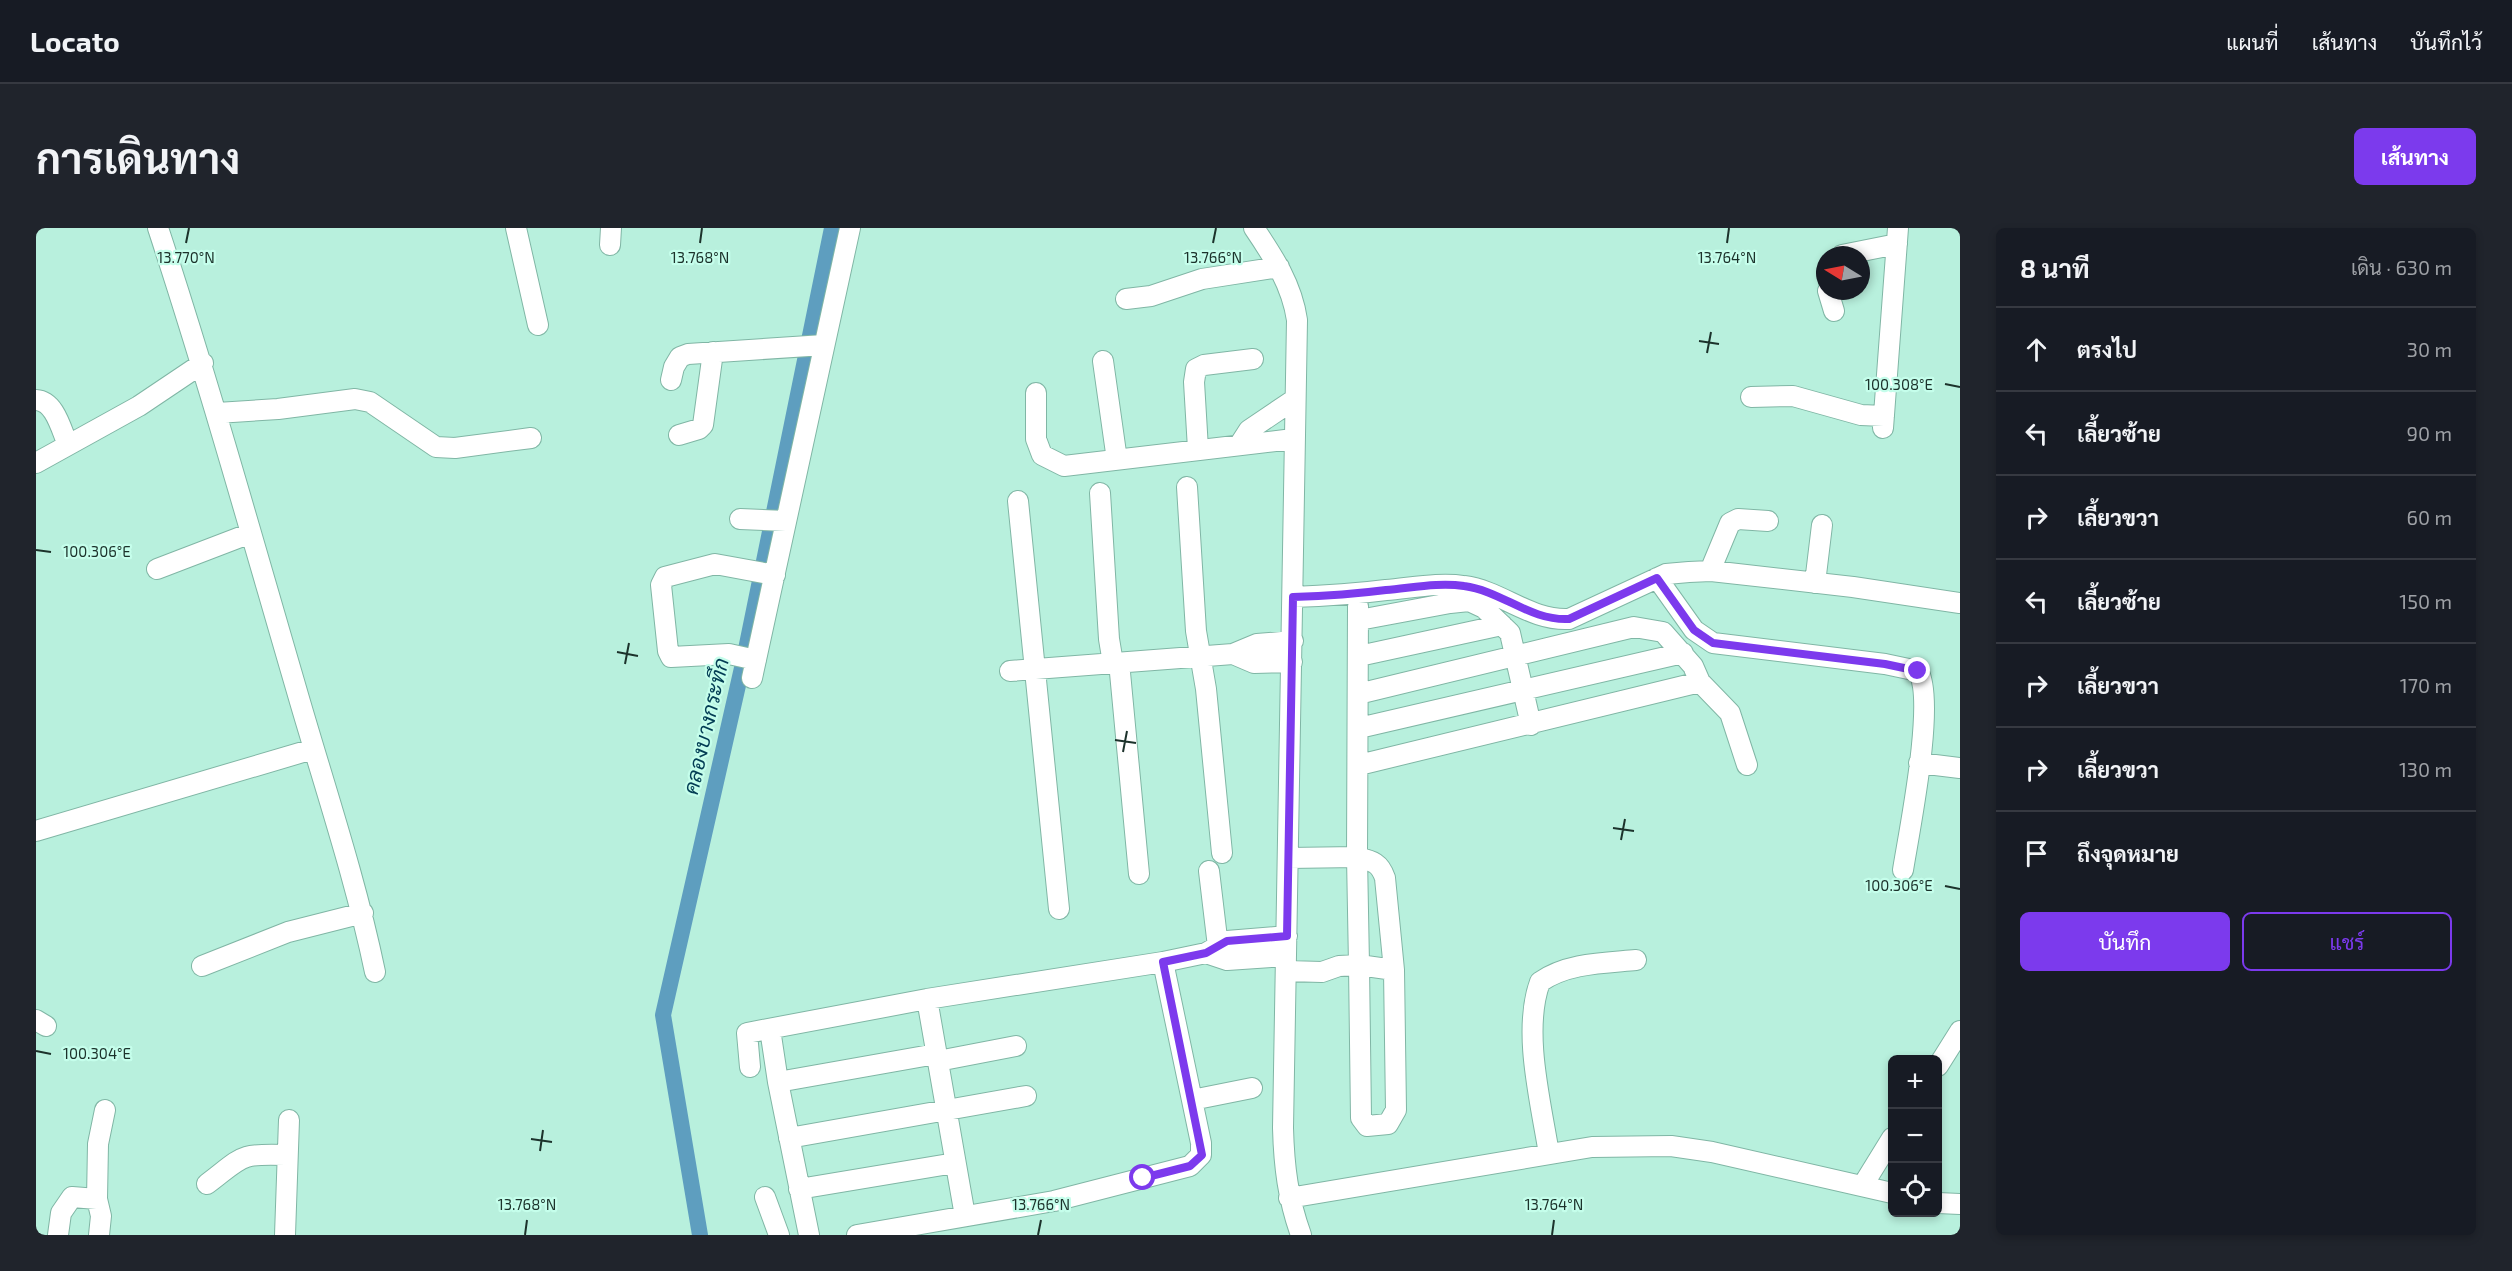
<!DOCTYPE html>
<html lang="th">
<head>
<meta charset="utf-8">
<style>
  :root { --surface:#171b24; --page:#20242c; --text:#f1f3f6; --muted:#9ea1a6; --line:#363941; --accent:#7c3aed }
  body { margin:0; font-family:"Exo 2",Sarabun,sans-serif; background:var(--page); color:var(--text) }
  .controls { position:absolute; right:18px; bottom:18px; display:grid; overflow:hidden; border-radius:9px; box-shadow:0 3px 9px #0003 }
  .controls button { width:54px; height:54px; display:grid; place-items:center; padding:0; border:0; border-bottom:2px solid var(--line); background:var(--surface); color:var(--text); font:30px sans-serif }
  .compass { position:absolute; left:1780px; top:18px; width:54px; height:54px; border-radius:50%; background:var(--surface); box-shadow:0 3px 9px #0003; rotate:280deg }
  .stop { position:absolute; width:18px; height:18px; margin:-14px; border:4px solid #7c3aed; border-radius:50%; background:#fff }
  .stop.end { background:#7c3aed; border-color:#fff; box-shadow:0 2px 6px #0008 }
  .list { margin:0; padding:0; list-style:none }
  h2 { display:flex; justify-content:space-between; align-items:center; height:78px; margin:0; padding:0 24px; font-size:26px }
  h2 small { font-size:20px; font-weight:400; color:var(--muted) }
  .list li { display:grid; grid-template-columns:39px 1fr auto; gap:18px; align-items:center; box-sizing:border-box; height:84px; padding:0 24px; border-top:2px solid var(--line) }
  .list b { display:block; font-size:22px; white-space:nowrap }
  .list em { font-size:20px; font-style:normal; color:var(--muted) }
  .actions { display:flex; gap:12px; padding:18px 24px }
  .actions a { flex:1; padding:14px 0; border:2px solid var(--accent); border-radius:9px; text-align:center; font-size:21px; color:var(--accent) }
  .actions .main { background:var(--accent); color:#fff }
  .icon { flex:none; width:33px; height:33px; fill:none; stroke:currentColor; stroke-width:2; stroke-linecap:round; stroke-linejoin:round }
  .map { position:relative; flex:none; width:1924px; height:1007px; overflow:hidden; border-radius:9px }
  header { display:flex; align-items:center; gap:36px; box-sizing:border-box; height:84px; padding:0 30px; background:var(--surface); border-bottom:2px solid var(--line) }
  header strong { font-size:28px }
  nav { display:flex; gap:33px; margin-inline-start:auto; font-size:21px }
  .intro { display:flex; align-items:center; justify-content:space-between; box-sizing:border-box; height:144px; padding:0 36px }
  h1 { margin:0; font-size:42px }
  .button { padding:15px 27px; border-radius:9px; background:var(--accent); color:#fff; font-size:21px; font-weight:700 }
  main { display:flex; gap:36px; padding:0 36px }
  aside { flex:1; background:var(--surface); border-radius:9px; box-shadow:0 3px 9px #0003 }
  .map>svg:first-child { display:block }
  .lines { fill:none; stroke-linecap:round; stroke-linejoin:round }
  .canal { stroke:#5e9ebf; stroke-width:16 }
  .minor-casing { stroke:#80b6a5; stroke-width:22 }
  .minor { stroke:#fff; stroke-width:20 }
  .route { stroke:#7c3aed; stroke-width:8 }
  .ticks { fill:none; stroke:#1c322b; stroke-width:2 }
  .labels { text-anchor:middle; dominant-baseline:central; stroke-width:4.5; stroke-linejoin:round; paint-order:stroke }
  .water-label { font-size:21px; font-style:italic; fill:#033d54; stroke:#c5feeb }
  .ticks-label { font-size:15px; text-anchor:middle; fill:#1c322b; stroke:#c5feeb; stroke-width:4.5; stroke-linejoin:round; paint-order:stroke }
</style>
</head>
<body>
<header>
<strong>Locato</strong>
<nav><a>แผนที่</a><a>เส้นทาง</a><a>บันทึกไว้</a></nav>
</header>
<div class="intro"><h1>การเดินทาง</h1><a class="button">เส้นทาง</a></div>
<main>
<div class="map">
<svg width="1924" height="1007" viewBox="0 0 1924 1007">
  <rect width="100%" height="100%" fill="#b8f0dd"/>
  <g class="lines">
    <path class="canal" d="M664,1007L627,787L708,431L796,0"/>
    <defs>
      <path id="minor" d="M122,0C172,152 215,306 260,460C287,554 319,648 339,744
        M480,0L502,97
        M1218,0C1237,28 1256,57 1261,92L1247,900C1248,938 1252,971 1265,1007
        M574,17L575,0
        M1806,27L1861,16
        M1792,63L1798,83
        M1090,71L1115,68L1166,51L1243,39
        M1067,133L1081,232
        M635,152L638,139L644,129L652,126L788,117
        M1000,165V211L1006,227L1028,238L1257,211
        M1715,169L1757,168L1825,187L1848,188
        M0,172C19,173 25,201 32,217
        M181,185L242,181L319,171L334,174L400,219L419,220L495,210
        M1847,200L1862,0
        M643,207L663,201L667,197L677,124
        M1204,216L1213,202L1259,171
        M1162,221L1158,154L1160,141L1168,137L1217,131
        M0,235L103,178L167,135
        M1151,259L1160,403L1170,461L1186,625
        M1064,265L1073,411L1077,435
        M982,273L1023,681
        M704,291L750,293
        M121,341L215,305
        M1674,343L1694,295L1702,291L1732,293
        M1621,350L1658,402L1677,415L1849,436L1882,443C1900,472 1873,604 1867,642
        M1779,355L1786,297
        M1257,369C1288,368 1319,366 1350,362C1375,360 1403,354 1428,358C1466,363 1494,393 1533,391L1630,346L1653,344L1675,343L1817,359L1924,375
        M1323,392L1414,375L1433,373L1448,380L1474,405L1495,497
        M1197,426L1218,435L1256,434
        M1323,428L1466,397
        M720,432L693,426L635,429L632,423L625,357L629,349L679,336L739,347
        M1083,434L1103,646
        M974,443L1197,426L1221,416L1257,413
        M716,450L814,0
        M1322,466L1598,399L1627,404L1657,438L1664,454
        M1323,500L1647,425
        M1883,535L1924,540
        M1323,537L1664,454L1694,485L1711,537
        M0,603L277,521
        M1252,630L1321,629L1322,378
        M1173,643L1183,727
        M1170,725L1191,732L1250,728
        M166,738L252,704L327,685
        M1251,743L1286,744L1303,738L1323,737L1321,629C1337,633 1344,635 1349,650L1358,742L1360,882L1352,896L1331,898L1325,890L1323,737L1358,742
        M891,771L929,988
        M0,792L10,798
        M734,801L742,854L773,1007
        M902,833L980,818
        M1902,838L1924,803
        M714,839L711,805L891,771L1127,734L1170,725L1191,713L1251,708
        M742,854L900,826
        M1156,872L1216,860
        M753,910L990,868
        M1513,926C1505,875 1486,803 1504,754C1531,735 1568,735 1600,732
        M171,956C207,929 202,925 250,927
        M1827,957L1856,910
        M763,961L919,935
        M729,969L743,1007
        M1253,970L1556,919L1635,918L1676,924L1856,965
        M61,971L62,916L69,882
        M1902,975L1924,976
        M22,1007L25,985L36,969L61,971L65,988L63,1007
        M249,1007L253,892
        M821,1007L1018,973L1154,938L1165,927V915L1127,734"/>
    </defs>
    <use href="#minor" class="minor-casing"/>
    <use href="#minor" class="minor"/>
  </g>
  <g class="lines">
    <path class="route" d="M1107,950L1154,938L1166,927L1127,734L1170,725L1191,713L1251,708L1257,369C1288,368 1319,366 1350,362C1375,360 1403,354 1428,358C1466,363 1494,393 1533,391L1621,350L1658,402L1677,415L1849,436L1882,443"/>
  </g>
  <path class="ticks" d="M150,15L153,0M664,15L666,0M1177,15L1180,0M1691,15L1693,0M1663,113L1683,116M1671,125L1675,104M1909,156L1924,159M0,322L15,324M581,424L602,428M589,436L593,415M1079,512L1100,515M1087,524L1091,503M1577,600L1598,603M1585,612L1589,591M1909,658L1924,661M0,823L15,826M495,911L516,914M504,923L507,902M489,1007L491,992M1002,1007L1005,992M1516,1007L1518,992"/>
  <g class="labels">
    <g class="water-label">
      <text transform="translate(669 498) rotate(-77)">คลองบางกระทึก</text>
    </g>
  </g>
  <g class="ticks-label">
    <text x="664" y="35">13.768°N</text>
    <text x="1177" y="35">13.766°N</text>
    <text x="150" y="35">13.770°N</text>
    <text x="1691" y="35">13.764°N</text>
    <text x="1863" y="162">100.308°E</text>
    <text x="61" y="329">100.306°E</text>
    <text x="1863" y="663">100.306°E</text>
    <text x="61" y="831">100.304°E</text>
    <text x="491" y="982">13.768°N</text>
    <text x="1005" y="982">13.766°N</text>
    <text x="1518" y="982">13.764°N</text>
  </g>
</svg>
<div class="controls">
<button>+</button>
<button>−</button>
<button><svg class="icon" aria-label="locate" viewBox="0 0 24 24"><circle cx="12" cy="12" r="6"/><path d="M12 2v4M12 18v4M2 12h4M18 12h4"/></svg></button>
</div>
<svg class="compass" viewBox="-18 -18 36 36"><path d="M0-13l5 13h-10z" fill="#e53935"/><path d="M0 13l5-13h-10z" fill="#9ea1a6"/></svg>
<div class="stop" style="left:1107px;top:950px"></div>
<div class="stop end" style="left:1882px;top:443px"></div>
</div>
<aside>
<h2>8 นาที<small>เดิน · 630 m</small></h2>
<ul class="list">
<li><svg class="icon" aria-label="ahead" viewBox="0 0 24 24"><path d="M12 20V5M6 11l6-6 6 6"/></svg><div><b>ตรงไป</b></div><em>30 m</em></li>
<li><svg class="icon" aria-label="left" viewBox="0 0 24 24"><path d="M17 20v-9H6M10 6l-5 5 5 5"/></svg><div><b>เลี้ยวซ้าย</b></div><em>90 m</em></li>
<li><svg class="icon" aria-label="right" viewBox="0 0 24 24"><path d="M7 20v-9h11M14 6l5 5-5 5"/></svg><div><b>เลี้ยวขวา</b></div><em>60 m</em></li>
<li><svg class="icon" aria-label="left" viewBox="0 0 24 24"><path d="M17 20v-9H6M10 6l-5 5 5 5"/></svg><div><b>เลี้ยวซ้าย</b></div><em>150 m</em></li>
<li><svg class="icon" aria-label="right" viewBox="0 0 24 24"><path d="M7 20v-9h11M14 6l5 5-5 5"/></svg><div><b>เลี้ยวขวา</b></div><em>170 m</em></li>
<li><svg class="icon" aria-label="right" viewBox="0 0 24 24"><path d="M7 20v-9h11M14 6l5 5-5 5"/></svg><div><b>เลี้ยวขวา</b></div><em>130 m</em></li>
<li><svg class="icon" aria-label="arrive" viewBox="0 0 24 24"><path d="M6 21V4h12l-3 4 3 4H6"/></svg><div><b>ถึงจุดหมาย</b></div></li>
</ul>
<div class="actions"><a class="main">บันทึก</a><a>แชร์</a></div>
</aside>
</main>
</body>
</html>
